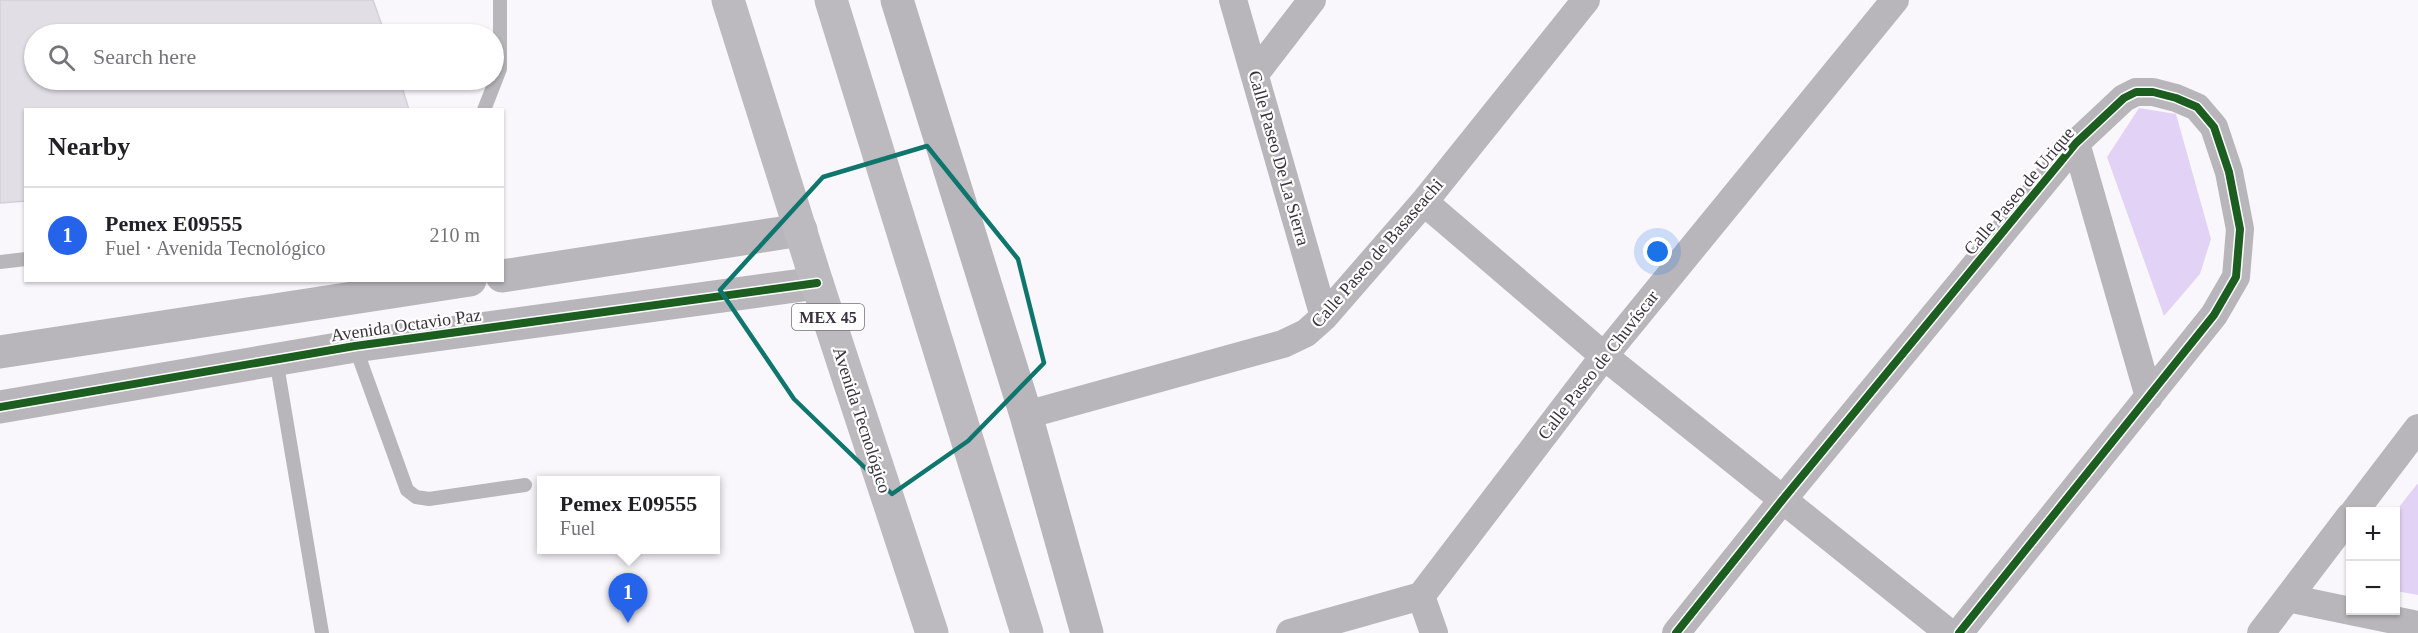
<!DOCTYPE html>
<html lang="en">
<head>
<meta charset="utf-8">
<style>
  :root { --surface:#fff; --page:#f6f6f6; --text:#202124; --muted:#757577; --line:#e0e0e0; --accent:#2563eb }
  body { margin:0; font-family:"Times New Roman",serif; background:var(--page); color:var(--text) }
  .controls { position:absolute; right:18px; bottom:18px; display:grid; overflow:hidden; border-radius:0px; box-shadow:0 2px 4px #0004 }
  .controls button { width:54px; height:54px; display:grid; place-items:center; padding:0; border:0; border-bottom:2px solid var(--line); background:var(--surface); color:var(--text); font:30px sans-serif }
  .you { position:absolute; left:1658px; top:252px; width:21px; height:21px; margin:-15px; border:4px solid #fff; border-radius:50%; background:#1a73e8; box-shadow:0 0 0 9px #1a73e833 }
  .badge { display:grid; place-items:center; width:39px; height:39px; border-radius:50%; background:var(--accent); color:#fff; font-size:20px; font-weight:700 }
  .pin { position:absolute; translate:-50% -50px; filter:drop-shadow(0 2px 3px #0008) }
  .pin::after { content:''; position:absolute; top:32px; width:21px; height:18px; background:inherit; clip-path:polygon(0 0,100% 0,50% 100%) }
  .popup { position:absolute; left:537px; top:476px; width:183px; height:78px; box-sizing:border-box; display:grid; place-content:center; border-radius:0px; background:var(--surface); filter:drop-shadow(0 2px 4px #0005); font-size:20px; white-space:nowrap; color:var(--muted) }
  .popup b { font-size:22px; color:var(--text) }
  .popup::after { content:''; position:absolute; left:50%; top:100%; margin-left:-12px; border:12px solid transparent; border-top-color:var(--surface) }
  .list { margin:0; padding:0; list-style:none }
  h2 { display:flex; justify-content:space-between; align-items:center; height:78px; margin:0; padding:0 24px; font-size:26px }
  h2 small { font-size:20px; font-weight:400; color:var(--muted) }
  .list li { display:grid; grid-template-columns:39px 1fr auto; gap:18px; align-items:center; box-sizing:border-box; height:96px; padding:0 24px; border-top:2px solid var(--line) }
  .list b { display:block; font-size:22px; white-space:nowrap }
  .list p { margin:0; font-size:20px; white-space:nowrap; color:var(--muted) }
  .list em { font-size:20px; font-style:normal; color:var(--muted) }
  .icon { flex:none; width:33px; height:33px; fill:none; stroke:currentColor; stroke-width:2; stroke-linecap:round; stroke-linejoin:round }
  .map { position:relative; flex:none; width:2418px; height:633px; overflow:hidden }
  .search { position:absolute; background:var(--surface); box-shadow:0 2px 4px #0004; left:24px; top:24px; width:480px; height:66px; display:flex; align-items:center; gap:15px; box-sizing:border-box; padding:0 21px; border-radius:33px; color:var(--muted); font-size:22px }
  .panel { position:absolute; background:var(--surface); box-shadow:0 2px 4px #0004; left:24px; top:108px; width:480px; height:174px; border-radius:0px }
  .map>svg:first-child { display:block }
  .green { fill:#e2d3f6 }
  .building { fill:#e1dee6; stroke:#d4d0d8; stroke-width:1.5 }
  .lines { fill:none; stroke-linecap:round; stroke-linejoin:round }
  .service { stroke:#b8b6bb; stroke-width:14 }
  .minor { stroke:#b8b6bb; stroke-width:28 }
  .tertiary { stroke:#b8b6bb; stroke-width:33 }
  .primary { stroke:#bcbabe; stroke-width:33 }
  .cycleway-casing { stroke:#fff; stroke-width:11 }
  .cycleway { stroke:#1b5e20; stroke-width:8 }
  .marked { fill:none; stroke:#0f766e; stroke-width:4.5; stroke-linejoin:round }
  .labels { text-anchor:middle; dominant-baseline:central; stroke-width:4.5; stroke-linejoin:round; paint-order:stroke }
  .shield { fill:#fff; stroke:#747077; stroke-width:1.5 }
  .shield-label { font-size:16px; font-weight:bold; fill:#38333d }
  .street-label { font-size:18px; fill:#38333d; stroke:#fff }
</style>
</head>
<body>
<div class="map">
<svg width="2418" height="633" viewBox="0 0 2418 633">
  <rect width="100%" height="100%" fill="#f9f7fc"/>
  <path class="green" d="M2139,108L2176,114L2211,239L2200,274L2164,316L2107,157Z
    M2418,483V595L2396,591L2395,512Z"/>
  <path class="building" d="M0,0H373L385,34H34V80H400L409,110H26V201L0,203Z"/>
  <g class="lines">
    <path class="service" d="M484,110L500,69V0
      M0,262L26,259
      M355,346L407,490L416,497L429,499L525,485
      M276,359L322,633"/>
    <path class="minor" d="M1233,0L1324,317
      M1255,74L1312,0
      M2076,143L2149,397
      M1424,202L1604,356L1949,633
      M1026,415L1283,344L1306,333L1324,317L1424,202L1586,0
      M2354,512L2418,428
      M1421,596L1604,356L1895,0
      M1421,596L1434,633
      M2288,598L2418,625
      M1290,633L1421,596
      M1676,633L1784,498L2076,143L2124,98L2136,92H2153L2176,98L2197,107L2214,127L2229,172L2240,229L2236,277L2214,315L1959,633
      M2261,633L2350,516"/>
    <path class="tertiary" d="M897,0L1026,415L1087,633
      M502,276L801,230
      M0,352L470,280
      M0,407L355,346L817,283"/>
    <path class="primary" d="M728,0L817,283L932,633
      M831,0L1027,633"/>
    <defs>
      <path id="cycleway" d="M0,407L355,346L817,283
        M1676,633L1784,498L2076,143L2124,98L2136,92H2153L2176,98L2197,107L2214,127L2229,172L2240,229L2236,277L2214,315L1959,633"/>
    </defs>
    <use href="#cycleway" class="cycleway-casing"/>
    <use href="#cycleway" class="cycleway"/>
  </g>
  <path class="marked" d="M927,146L1018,259L1044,363L968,441L892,494L794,399L720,290L823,177Z"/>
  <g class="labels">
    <rect class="shield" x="792" y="304" width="72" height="26" rx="4.5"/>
    <g class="shield-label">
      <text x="828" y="317">MEX 45</text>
    </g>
    <g class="street-label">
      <text transform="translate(1279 158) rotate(74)">Calle Paseo De La Sierra</text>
      <text transform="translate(2019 191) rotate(-50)">Calle Paseo de Urique</text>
      <text transform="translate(1377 253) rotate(-49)">Calle Paseo de Basaseachi</text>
      <text transform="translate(406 325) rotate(-8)">Avenida Octavio Paz</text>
      <text transform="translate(1598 365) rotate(-52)">Calle Paseo de Chuvíscar</text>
      <text transform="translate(862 420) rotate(72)">Avenida Tecnológico</text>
    </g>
  </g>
</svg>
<div class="controls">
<button>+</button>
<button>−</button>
</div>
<div class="you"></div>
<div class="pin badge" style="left:628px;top:623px">1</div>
<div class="popup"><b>Pemex E09555</b>Fuel</div>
<div class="search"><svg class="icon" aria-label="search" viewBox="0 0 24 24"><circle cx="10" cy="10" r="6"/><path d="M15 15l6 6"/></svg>Search here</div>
<section class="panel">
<h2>Nearby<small></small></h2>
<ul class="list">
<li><span class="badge">1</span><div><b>Pemex E09555</b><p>Fuel · Avenida Tecnológico</p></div><em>210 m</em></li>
</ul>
</section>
</div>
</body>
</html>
